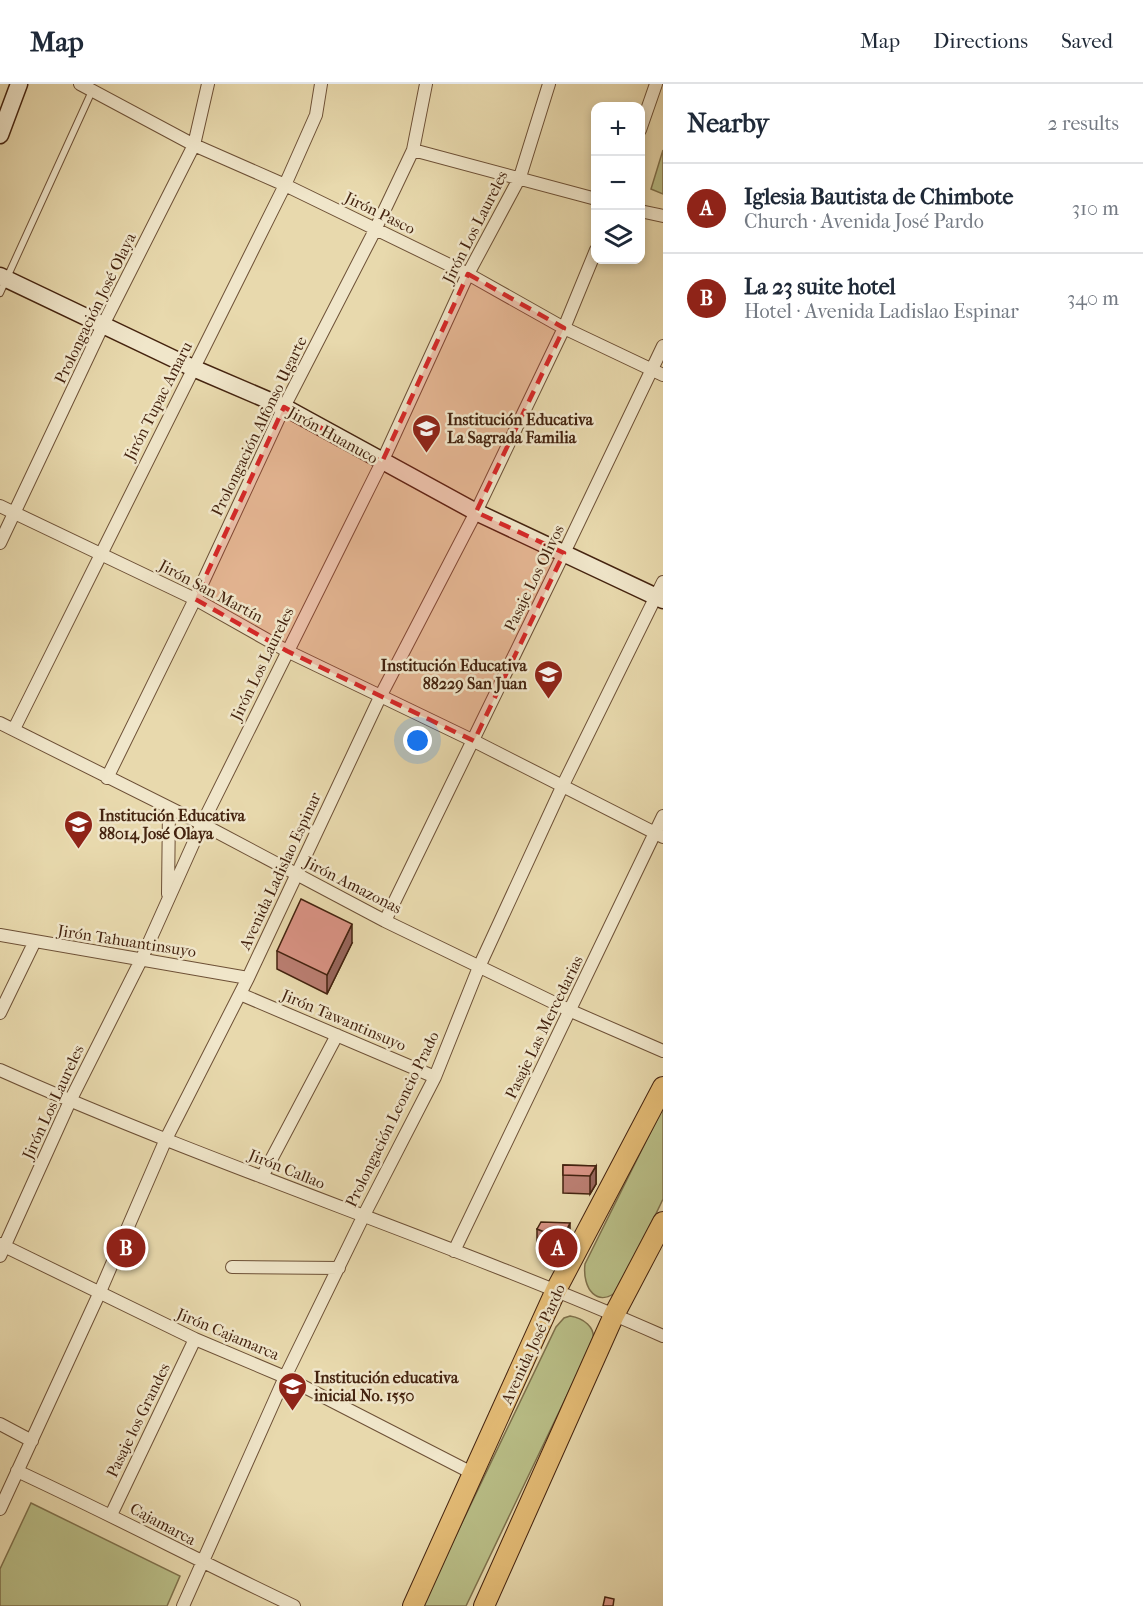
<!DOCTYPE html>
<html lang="en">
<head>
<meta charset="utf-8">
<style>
  :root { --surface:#fff; --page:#f2f2f3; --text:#1f2937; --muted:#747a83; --line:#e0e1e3; --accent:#8f2418 }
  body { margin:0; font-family:"IM FELL French Canon",serif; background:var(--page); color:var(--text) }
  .controls { position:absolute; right:18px; top:18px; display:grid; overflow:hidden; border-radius:12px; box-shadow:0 3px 9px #0003 }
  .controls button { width:54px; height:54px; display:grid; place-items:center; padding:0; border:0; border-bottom:2px solid var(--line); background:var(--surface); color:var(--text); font:30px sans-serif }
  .you { position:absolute; left:418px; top:657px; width:21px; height:21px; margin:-15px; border:4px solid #fff; border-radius:50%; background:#1a73e8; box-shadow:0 0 0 9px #1a73e833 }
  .badge { display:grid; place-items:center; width:39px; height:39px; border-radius:50%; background:var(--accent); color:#fff; font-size:20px; font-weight:700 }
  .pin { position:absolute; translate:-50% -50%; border:3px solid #fff; box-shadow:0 2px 6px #0006 }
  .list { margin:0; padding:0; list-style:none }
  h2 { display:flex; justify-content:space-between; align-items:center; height:78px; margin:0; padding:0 24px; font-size:26px }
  h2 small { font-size:20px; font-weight:400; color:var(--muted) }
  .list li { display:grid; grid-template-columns:39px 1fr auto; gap:18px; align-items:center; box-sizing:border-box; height:90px; padding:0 24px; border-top:2px solid var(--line) }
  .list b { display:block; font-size:22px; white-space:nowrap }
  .list p { margin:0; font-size:20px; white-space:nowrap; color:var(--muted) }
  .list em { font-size:20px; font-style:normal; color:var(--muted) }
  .icon { flex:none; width:33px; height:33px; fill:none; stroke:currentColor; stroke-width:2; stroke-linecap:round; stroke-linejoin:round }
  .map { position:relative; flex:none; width:663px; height:1522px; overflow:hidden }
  header { display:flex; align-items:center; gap:36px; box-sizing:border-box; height:84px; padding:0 30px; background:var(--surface); border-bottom:2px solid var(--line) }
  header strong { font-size:28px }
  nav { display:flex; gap:33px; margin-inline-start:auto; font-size:21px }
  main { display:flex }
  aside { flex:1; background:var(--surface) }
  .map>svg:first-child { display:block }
  .green { fill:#b9be87; stroke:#7e704b; stroke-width:1.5 }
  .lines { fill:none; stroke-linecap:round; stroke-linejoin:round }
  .service-casing { stroke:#6d5036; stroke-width:8 }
  .minor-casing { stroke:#6d5036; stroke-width:14 }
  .secondary-casing { stroke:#44230f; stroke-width:19 }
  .primary-casing { stroke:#44230f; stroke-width:22 }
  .service { stroke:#f0e6ca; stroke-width:6 }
  .minor { stroke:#f0e6ca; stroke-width:12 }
  .secondary { stroke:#f0e6ca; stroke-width:16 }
  .primary { stroke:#e4bc76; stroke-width:20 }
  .wall { fill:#ba7e71; stroke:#44230f; stroke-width:1.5 }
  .shaded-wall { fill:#97665c; stroke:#44230f; stroke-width:1.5 }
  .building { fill:#d89283; stroke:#44230f; stroke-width:1.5 }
  .marked { fill:#d62828; fill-opacity:0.2; stroke:#d62828; stroke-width:4.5; stroke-dasharray:12 8; stroke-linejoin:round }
  .labels { text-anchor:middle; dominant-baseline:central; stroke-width:5; stroke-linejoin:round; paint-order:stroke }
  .street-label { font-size:16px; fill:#44230f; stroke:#f0e6ca }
  .poi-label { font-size:16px; font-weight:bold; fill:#44230f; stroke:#f0e6ca; text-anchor:start }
</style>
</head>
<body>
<header>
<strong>Map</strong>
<nav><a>Map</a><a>Directions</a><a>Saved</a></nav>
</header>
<main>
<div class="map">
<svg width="663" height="1522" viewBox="0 0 663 1522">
  <rect width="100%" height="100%" fill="#e8d9ad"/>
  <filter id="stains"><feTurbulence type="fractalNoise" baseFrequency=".00333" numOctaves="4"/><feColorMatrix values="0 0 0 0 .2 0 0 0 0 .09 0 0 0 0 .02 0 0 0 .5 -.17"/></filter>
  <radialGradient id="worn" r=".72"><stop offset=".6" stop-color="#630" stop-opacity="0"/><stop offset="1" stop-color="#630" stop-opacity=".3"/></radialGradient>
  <path class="green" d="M663,66V110L651,105Z
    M663,1023V1115L620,1205C597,1226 582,1204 585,1180Z
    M570,1232C583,1234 596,1243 593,1257L466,1522H422L556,1243L564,1234Z
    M31,1419L180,1492L167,1522H0V1485Z"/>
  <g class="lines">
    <defs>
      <path id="service" d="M0,209L92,7"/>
      <path id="minor" d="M80,0L194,61L285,101L468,190L564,244L663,291
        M640,46L656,0
        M413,66L596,115
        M640,127L663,132
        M0,422L195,515L287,567L474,657L663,753
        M0,459L103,241L194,61L208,0
        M0,639L202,740L385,837L571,927L663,967
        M14,645L285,101L316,31L321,0
        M107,694L195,515L284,323L375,146L413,66L426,0
        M168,810L169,724
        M385,837L564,469L663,262
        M0,851L248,894
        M240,910L435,993
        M0,929L34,859
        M0,986C217,1083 445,1156 663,1252
        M262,1093L337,951
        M0,1160L195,1255L285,1293L474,1390
        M454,1167L663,732
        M0,1172L70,1017L142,874L202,740L382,378L468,190L520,93L549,0
        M232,1183L339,1184
        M0,1340L32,1357
        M17,1387C110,1430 201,1478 294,1522
        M0,1425L99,1210L166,1055L248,894L381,611L476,428L564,244L596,166
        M111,1431L195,1255
        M183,1522L285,1293L363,1133L435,993L479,883L562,703L663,498"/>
      <path id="secondary" d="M0,51L19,0
        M0,192L193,284L284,323L476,428L663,516"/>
      <path id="primary" d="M413,1522L556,1206L663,1003
        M484,1522L614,1231L663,1138"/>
    </defs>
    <use href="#service" class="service-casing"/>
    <use href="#minor" class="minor-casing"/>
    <use href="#secondary" class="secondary-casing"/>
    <use href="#primary" class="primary-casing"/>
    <use href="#service" class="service"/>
    <use href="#minor" class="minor"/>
    <use href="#secondary" class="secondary"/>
    <use href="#primary" class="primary"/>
  </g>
  <path class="wall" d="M352,859L327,910L277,885V867Z
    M563,1081L596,1082V1100L590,1110L563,1109Z
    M537,1145L570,1153L562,1169L537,1159Z"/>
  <path class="shaded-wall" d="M352,840V859L327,910V891Z
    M596,1082V1100L590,1110V1092Z
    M570,1139V1153L562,1169V1155Z"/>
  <path class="building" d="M301,815L352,840L327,891L277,867Z
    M563,1081L596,1082L590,1092L563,1091Z
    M541,1138L570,1139L562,1155L537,1145Z
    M605,1513L614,1515L613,1522H603Z"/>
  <path class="marked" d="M468,190L564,244L476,428L564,469L474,657L287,567L195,515L284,323L382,378Z"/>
  <defs>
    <symbol id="school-pin" viewBox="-11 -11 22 30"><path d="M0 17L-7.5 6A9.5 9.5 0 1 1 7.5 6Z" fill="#8f2418" stroke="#f0e6ca"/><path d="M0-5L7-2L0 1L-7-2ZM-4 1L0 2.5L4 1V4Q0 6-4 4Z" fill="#fff"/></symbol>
  </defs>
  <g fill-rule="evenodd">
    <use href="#school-pin" x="410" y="328" width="33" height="45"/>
    <use href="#school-pin" x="532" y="574" width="33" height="45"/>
    <use href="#school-pin" x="62" y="724" width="33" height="45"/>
    <use href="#school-pin" x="276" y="1286" width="33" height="45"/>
  </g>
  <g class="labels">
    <g class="street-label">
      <text transform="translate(380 129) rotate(26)">Jirón Pasco</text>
      <text transform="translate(475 143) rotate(-63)">Jirón Los Laureles</text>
      <text transform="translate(95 224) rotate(-64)">Prolongación José Olaya</text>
      <text transform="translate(158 317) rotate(-63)">Jirón Tupac Amaru</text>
      <text transform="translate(259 342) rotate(-64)">Prolongación Alfonso Ugarte</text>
      <text transform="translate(333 351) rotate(29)">Jirón Huanuco</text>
      <text transform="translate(534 494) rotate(-64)">Pasaje Los Olivos</text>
      <text transform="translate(211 507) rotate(28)">Jirón San Martín</text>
      <text transform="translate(262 580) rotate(-64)">Jirón Los Laureles</text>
      <text transform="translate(280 787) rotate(-65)">Avenida Ladislao Espinar</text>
      <text transform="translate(353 801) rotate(27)">Jirón Amazonas</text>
      <text transform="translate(127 857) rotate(9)">Jirón Tahuantinsuyo</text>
      <text transform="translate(344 936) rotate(23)">Jirón Tawantinsuyo</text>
      <text transform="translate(544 943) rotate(-64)">Pasaje Las Mercedarias</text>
      <text transform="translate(53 1018) rotate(-65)">Jirón Los Laureles</text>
      <text transform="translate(392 1035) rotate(-64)">Prolongación Leoncio Prado</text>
      <text transform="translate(287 1085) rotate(22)">Jirón Callao</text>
      <text transform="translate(228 1250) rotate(23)">Jirón Cajamarca</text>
      <text transform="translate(533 1260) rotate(-65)">Avenida José Pardo</text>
      <text transform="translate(138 1336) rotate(-64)">Pasaje los Grandes</text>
      <text transform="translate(163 1440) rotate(28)">Cajamarca</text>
    </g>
    <g class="poi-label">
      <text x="447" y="335">Institución Educativa<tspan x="447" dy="18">La Sagrada Familia</tspan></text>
      <text x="527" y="581" text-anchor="end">Institución Educativa<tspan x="527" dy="18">88229 San Juan</tspan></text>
      <text x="99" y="731">Institución Educativa<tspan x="99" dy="18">88014 José Olaya</tspan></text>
      <text x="314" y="1293">Institución educativa<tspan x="314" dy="18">inicial No. 1550</tspan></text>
    </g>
  </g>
  <rect width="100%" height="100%" filter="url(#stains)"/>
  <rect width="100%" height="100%" fill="url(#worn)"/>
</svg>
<div class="controls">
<button>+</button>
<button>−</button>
<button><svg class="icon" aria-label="layers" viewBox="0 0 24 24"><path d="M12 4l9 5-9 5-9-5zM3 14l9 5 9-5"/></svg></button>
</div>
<div class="you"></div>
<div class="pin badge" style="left:558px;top:1164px">A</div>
<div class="pin badge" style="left:126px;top:1164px">B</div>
</div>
<aside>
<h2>Nearby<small>2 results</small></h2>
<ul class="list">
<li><span class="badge">A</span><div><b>Iglesia Bautista de Chimbote</b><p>Church · Avenida José Pardo</p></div><em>310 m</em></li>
<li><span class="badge">B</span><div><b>La 23 suite hotel</b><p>Hotel · Avenida Ladislao Espinar</p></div><em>340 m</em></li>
</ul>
</aside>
</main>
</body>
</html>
